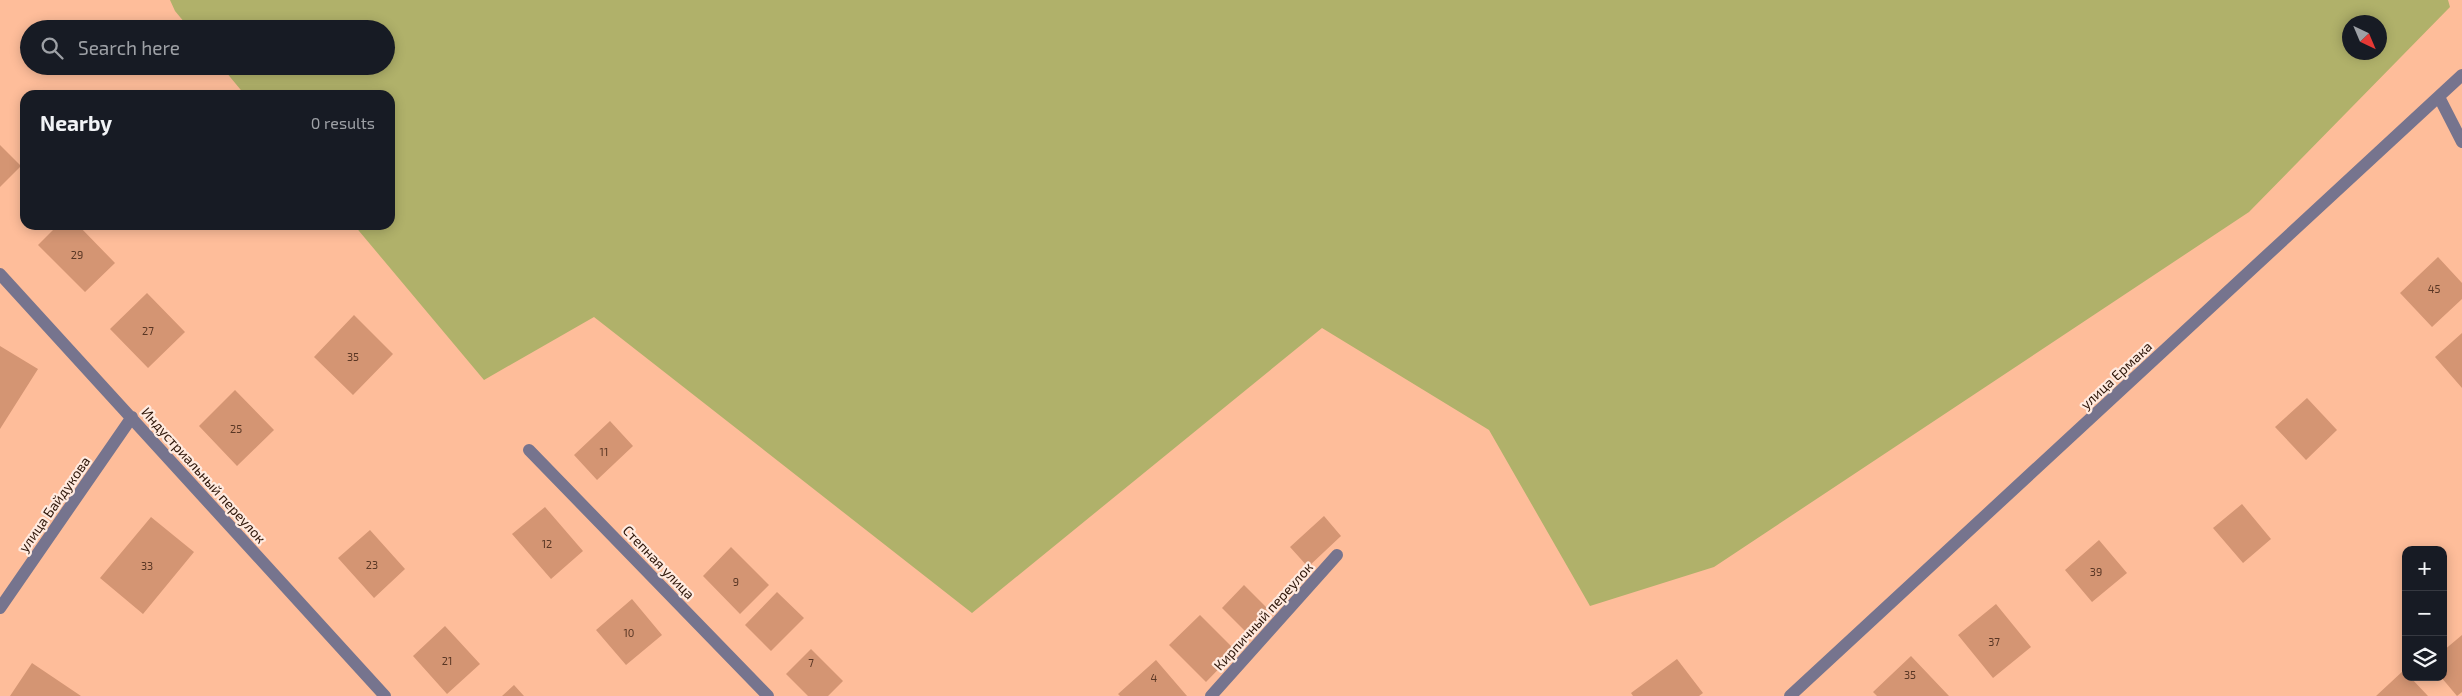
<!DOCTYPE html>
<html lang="en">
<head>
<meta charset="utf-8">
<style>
  :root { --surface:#171b24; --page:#20242c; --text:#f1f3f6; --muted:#9ea1a6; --line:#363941 }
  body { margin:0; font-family:"Exo 2",sans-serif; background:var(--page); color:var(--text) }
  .controls { position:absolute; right:15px; bottom:15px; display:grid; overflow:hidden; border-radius:10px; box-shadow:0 2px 12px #0003 }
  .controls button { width:45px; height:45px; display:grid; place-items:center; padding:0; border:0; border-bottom:1px solid var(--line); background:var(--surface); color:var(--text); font:25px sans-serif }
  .compass { position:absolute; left:2342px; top:15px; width:45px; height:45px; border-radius:50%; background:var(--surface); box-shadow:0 2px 12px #0003; rotate:136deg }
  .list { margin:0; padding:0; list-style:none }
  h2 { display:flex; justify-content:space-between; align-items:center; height:65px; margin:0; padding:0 20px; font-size:21px }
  h2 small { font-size:16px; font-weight:400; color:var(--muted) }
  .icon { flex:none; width:28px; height:28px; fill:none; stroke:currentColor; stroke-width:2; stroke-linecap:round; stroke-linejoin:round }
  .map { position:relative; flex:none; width:2462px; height:696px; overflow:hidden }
  .search { position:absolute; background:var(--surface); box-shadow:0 2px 12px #0003; left:20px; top:20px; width:375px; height:55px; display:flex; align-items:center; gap:12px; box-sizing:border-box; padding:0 18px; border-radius:28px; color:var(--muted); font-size:19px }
  .panel { position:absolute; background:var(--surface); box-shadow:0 2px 12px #0003; left:20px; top:90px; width:375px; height:140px; border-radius:15px }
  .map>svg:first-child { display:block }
  .green { fill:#b0b16a; fill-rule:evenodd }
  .building { fill:#d49573 }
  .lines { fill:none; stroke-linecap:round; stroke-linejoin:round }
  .minor { stroke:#76748e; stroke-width:12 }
  .labels { text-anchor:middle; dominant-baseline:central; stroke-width:4.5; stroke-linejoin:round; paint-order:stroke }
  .number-label { font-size:11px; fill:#583624 }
  .street-label { font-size:14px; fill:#2e1609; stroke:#ffeadf }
</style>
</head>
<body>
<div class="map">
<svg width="2462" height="696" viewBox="0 0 2462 696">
  <rect width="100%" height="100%" fill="#febd9a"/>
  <path class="green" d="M170,0H2448L2450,7L2249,212L1714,567L1590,606L1489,430L1322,328L972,613L594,317L484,380L354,225H390V95H245L221,66H386V29H190L175,11ZM2350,22H2380V52H2350Z"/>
  <path class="building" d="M0,145L21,166L0,187Z
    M58,225H78L115,263L85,292L38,245Z
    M2438,257L2462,283V299L2432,327L2400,293Z
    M147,293L185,332L148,368L110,329Z
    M354,315L393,354L353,395L314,357Z
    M2462,333V388L2435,357Z
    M0,346L38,369L0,429Z
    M235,390L274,430L237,466L199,426Z
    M2307,398L2337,430L2306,460L2275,427Z
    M610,421L633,446L597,480L574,455Z
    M2242,504L2271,539L2243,563L2213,528Z
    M545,507L583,551L551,579L512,534Z
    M1324,516L1341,536L1308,567L1290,547Z
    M151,517L194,552L143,614L100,578Z
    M370,530L405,569L374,598L338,558Z
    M2099,540L2127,573L2092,602L2065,570Z
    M731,547L769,585L740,614L703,576Z
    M1244,585L1268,609L1246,632L1222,608Z
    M777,592L804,618L771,651L745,625Z
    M632,599L662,635L626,665L596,630Z
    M1996,604L2031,647L1993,678L1958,635Z
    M1200,615L1236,651L1206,682L1169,645Z
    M445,626L480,664L447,694L413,656Z
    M2462,635V692L2457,696L2441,677H2443V651Z
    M811,649L843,681L828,696H808L786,674Z
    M1911,656L1949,696H1877L1873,692Z
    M1677,659L1703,693L1699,696H1633L1631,693Z
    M1156,660L1187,696H1120L1118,694Z
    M32,663L81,696H10Z
    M2404,670L2406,677H2410L2428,696H2376Z
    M514,685L524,696H502Z"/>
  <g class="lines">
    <path class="minor" d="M2439,97L2462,142
      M0,274L385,696
      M529,450L768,696
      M0,608L132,417
      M1211,696L1337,555
      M1790,696L2462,75"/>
  </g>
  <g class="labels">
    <g class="number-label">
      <text x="77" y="254">29</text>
      <text x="2434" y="288">45</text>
      <text x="148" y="330">27</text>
      <text x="353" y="356">35</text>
      <text x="236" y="428">25</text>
      <text x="604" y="451">11</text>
      <text x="547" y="543">12</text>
      <text x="372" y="564">23</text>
      <text x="147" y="565">33</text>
      <text x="2096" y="571">39</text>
      <text x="736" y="581">9</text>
      <text x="629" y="632">10</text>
      <text x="1994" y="641">37</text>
      <text x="447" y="660">21</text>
      <text x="811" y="662">7</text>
      <text x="1910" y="674">35</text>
      <text x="1154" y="677">4</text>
    </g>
    <g class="street-label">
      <text transform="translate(2116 375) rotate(-43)">улица Ермака</text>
      <text transform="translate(204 475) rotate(48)">Индустриальный переулок</text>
      <text transform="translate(54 504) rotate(-55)">улица Байдукова</text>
      <text transform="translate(659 562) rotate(46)">Степная улица</text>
      <text transform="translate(1263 616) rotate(-48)">Кирпичный переулок</text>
    </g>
  </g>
</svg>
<div class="controls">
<button>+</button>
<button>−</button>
<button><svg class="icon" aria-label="layers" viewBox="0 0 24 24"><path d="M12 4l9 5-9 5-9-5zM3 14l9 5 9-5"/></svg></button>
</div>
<svg class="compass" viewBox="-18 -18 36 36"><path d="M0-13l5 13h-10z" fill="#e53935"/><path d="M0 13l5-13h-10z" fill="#9ea1a6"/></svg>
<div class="search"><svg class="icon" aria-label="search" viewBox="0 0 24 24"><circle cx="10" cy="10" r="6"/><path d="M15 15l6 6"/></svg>Search here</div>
<section class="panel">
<h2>Nearby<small>0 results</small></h2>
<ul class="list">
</ul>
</section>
</div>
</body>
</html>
